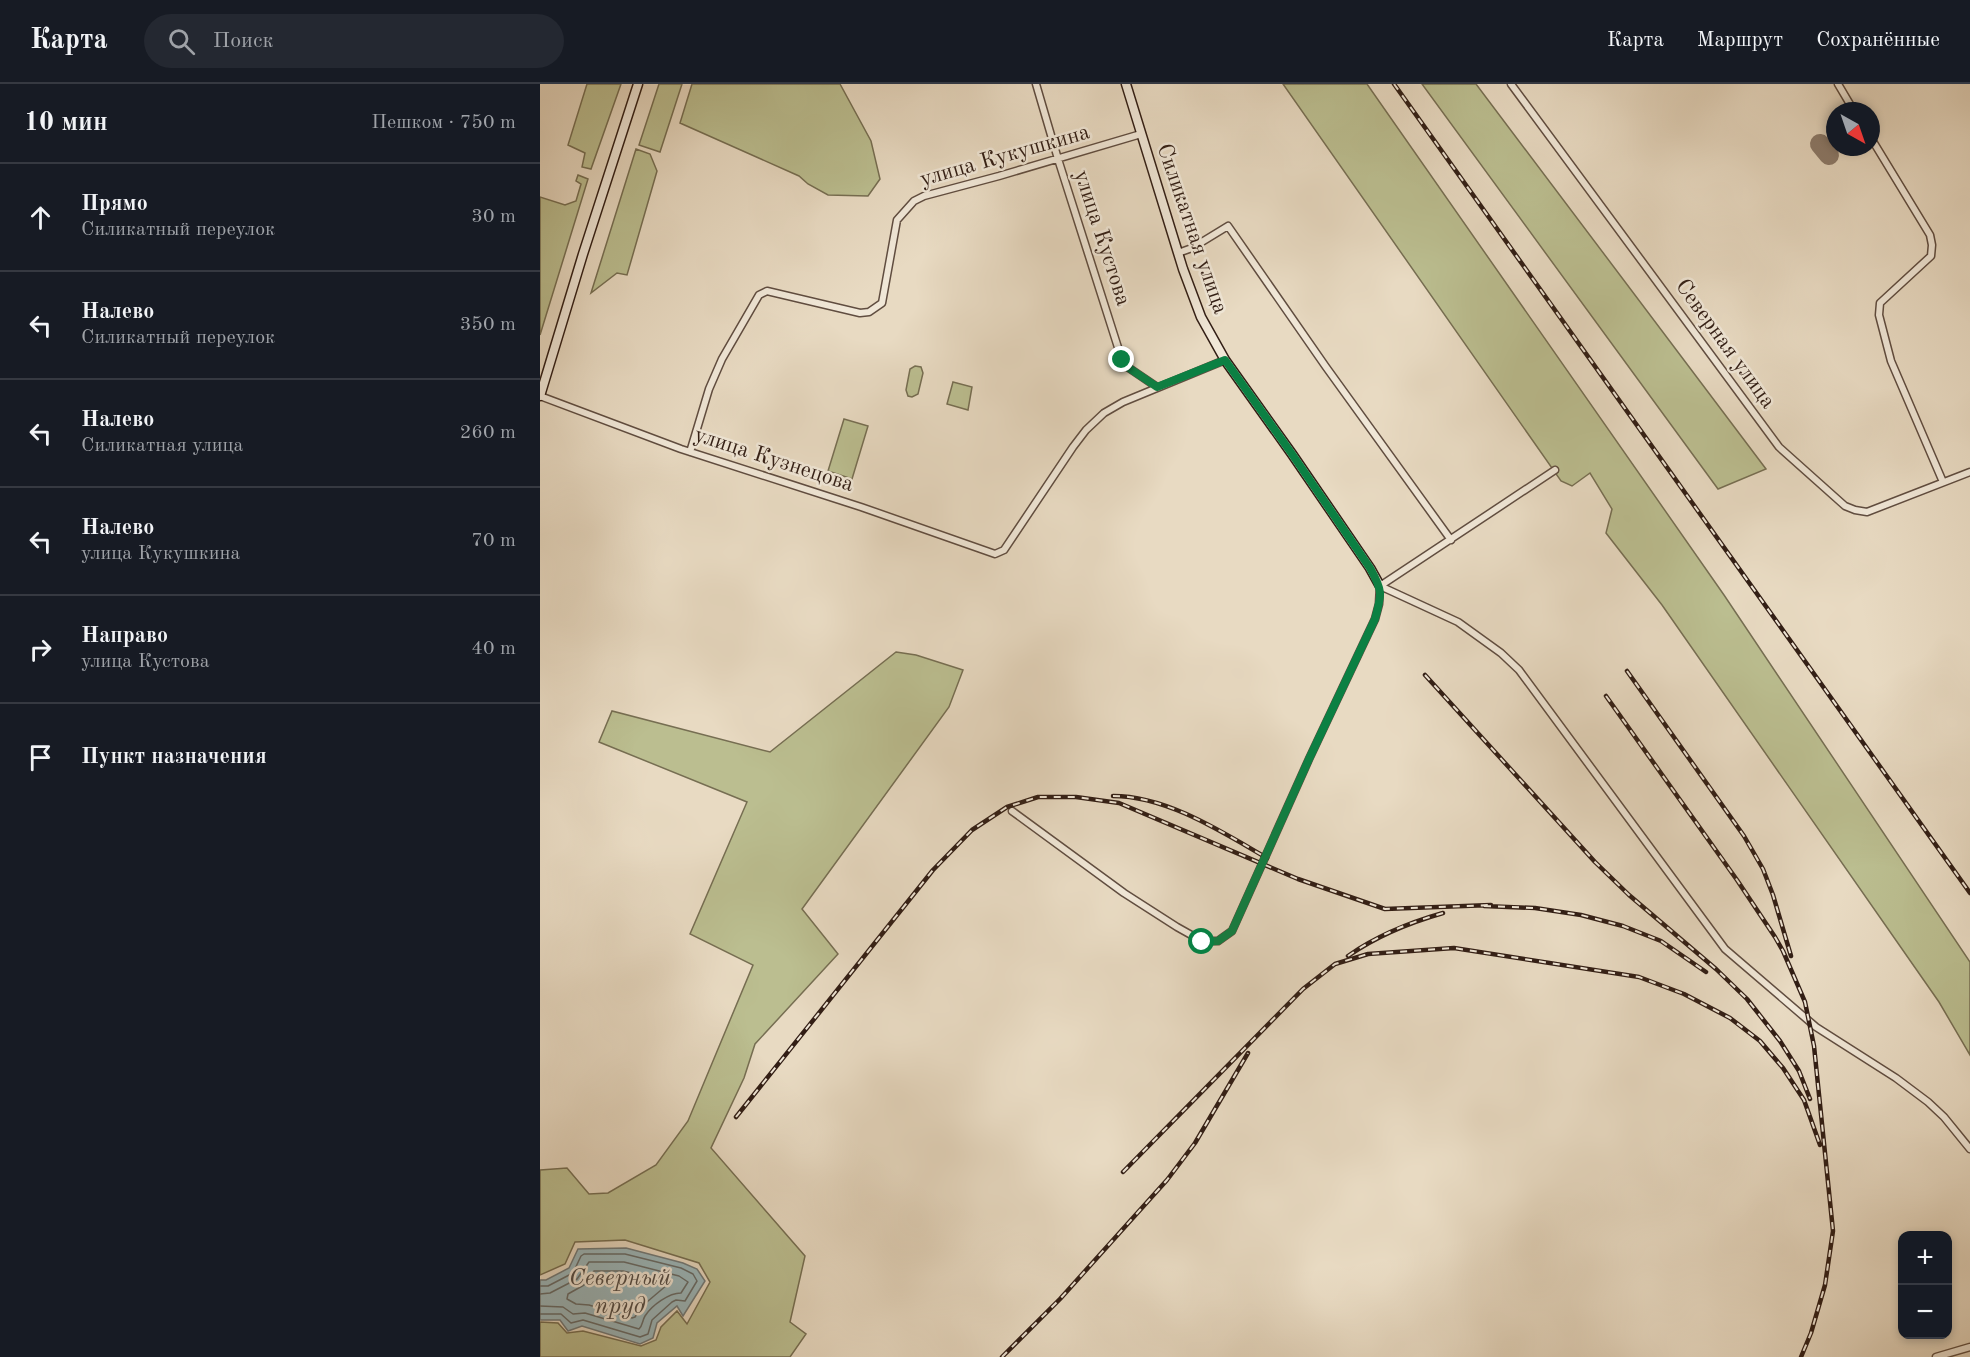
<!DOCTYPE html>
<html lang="ru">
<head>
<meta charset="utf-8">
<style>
  :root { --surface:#171b24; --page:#242831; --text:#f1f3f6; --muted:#9ea1a6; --line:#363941 }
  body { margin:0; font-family:"Old Standard TT",serif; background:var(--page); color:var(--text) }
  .controls { position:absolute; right:18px; bottom:18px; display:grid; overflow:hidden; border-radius:12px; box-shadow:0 3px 9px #0003 }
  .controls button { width:54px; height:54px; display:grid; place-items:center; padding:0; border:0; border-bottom:2px solid var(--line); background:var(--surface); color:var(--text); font:30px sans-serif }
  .compass { position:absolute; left:1286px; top:18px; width:54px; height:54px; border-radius:50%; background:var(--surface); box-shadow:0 3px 9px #0003; rotate:140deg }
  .stop { position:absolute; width:18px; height:18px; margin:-14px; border:4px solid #0b8043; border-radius:50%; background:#fff }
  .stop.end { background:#0b8043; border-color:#fff; box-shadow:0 2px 6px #0008 }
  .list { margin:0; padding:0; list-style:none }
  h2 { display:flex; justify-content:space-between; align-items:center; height:78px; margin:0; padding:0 24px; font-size:26px }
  h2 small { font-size:20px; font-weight:400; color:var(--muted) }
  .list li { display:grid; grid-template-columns:39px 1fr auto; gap:18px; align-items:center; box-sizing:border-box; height:108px; padding:0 24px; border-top:2px solid var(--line) }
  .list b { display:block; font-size:22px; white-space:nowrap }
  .list p { margin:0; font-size:20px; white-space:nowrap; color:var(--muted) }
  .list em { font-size:20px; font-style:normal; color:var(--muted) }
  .icon { flex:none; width:33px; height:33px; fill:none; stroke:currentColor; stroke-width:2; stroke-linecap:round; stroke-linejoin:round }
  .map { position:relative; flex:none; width:1430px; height:1273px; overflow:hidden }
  header { display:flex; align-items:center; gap:36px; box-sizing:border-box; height:84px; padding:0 30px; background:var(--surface); border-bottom:2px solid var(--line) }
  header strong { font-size:28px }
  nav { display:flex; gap:33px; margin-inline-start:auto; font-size:21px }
  .search { width:420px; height:54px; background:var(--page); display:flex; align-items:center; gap:15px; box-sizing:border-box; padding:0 21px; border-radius:33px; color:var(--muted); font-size:22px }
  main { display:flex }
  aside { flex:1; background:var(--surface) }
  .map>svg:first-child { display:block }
  .green { fill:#bbbe90; stroke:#766e52; stroke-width:1.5 }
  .water { fill:#9bb8bd; stroke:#717a7a; stroke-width:1.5 }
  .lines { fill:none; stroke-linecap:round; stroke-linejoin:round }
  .shore { stroke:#666b69; stroke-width:1.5 }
  .taxiway { stroke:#8d7c6c; stroke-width:20 }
  .street-casing { stroke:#604d40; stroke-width:9 }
  .secondary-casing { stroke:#321e15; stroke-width:11 }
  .street { stroke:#f0e7d7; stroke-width:6 }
  .secondary { stroke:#f0e7d7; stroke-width:8 }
  .rail-casing { stroke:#321e15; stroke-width:4.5 }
  .rail { stroke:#f0e7d7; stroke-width:2; stroke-dasharray:7; stroke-linecap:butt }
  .route { stroke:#0b8043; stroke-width:8 }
  .labels { text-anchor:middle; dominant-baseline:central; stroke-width:5; stroke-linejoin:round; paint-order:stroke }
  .street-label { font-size:22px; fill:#321e15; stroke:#f0e7d7 }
  .water-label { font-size:24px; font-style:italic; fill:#524c47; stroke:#f0e7d7 }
</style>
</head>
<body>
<header>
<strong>Карта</strong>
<div class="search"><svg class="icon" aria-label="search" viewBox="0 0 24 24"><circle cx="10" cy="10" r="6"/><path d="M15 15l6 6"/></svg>Поиск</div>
<nav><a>Карта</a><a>Маршрут</a><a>Сохранённые</a></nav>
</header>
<main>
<aside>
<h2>10 мин<small>Пешком · 750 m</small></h2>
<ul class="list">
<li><svg class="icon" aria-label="ahead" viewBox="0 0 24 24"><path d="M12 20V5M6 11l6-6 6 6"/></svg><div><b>Прямо</b><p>Силикатный переулок</p></div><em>30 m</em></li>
<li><svg class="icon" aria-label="left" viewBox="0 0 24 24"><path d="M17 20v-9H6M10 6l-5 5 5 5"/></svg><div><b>Налево</b><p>Силикатный переулок</p></div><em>350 m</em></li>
<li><svg class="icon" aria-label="left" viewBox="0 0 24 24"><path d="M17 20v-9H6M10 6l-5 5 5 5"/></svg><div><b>Налево</b><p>Силикатная улица</p></div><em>260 m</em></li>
<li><svg class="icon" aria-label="left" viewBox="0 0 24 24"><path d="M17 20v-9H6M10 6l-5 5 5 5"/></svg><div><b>Налево</b><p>улица Кукушкина</p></div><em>70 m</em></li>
<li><svg class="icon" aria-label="right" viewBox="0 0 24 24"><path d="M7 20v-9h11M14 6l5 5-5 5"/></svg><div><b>Направо</b><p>улица Кустова</p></div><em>40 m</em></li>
<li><svg class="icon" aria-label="arrive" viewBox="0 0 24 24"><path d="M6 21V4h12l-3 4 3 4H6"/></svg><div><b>Пункт назначения</b></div></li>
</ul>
</aside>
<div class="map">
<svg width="1430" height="1273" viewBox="0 0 1430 1273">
  <rect width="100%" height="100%" fill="#e8dac2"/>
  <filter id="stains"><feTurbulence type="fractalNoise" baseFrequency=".00333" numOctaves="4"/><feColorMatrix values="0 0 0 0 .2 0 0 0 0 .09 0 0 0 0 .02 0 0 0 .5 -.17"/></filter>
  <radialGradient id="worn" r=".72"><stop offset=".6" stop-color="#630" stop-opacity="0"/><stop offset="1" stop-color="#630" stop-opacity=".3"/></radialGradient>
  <path class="green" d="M47,0H81L51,85L42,83L45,69L28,61Z
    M119,0H142L120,68L99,61Z
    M152,0H300L331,57L340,95L328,112L288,111L268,100L259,92L140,39Z
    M743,0H827L1184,511L1430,878V971L1399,918L1122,521L1066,449L1072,425L1050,389L1032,402L1021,397Z
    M882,0H936L1226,385L1178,405Z
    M96,65L110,70L117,87L87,191L77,189L51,209Z
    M38,91L48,95L0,251V113L25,121L36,117L41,100L36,97Z
    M375,282L381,283L383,289L378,310L372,313L368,312L366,306L370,285Z
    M413,298L432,303L428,326L407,320Z
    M304,335L328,342L312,395L288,387Z
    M356,568L376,571L423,586L409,623L262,825L298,870L215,960L204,994L171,1064L265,1172L250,1238L266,1250L250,1273H0V1238L18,1239L27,1249L43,1247L101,1262L116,1256L121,1243L137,1227L147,1240L170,1198L159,1179L85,1156L35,1158L25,1180L0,1191V1086L27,1084L49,1110L68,1109L116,1081L148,1037L213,881L150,850L207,718L59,658L72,627L230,668Z"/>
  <path class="water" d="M86,1164L143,1179L157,1185L165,1197L143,1232L137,1222L117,1239L113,1254L100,1260L42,1242L28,1247L20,1236H0V1196H6L29,1184L38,1165Z"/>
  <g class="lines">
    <path class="shore" d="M54,1187H83L125,1197L127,1201L101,1223L95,1233L92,1234L49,1221L36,1220L27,1215L28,1210L44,1201Z
      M0,1202H8L33,1189L41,1172L44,1170H85L141,1184L153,1190L157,1197L145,1217L136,1216L132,1218L112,1236L108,1250L100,1253L43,1236L31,1239L21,1230H0
      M0,1210L10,1209L37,1195L49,1178H84L139,1192L148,1198L141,1209C129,1209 112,1221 105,1232C102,1237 103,1241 99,1245L45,1229L33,1230L23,1223L0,1222"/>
    <path class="taxiway" d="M1280,60L1289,71"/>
    <defs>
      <path id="street" d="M496,0L518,75L582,276L586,282L617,303
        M971,0L1239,363L1305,422L1315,426L1327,428L1430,388
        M1298,0L1314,27
        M1331,54L1390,151L1392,161L1391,172L1340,219L1339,231L1351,277L1403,398
        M638,169L652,164L688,142L786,283L911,456
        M0,312L141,365L321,423L455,470L464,466L533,363L546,346L564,329L583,318L685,276
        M150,368L169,305L182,275L219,211L227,207L320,229L329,228L342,219L357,136L374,117L384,112L459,92L601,50
        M840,502L918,538L961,569L979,586L1185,865L1276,943L1356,994L1388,1018L1404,1033L1430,1065
        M840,502L1015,386
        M472,727L584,809L637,843L662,857H678L692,847L769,675L835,535L839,520L840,502
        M1396,1273L1430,1263"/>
      <path id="secondary" d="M586,0L643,185L661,233L685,276L752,370L830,484L840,502
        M0,312L43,170L98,0"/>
    </defs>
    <use href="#street" class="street-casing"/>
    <use href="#secondary" class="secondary-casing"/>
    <use href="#street" class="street"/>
    <use href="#secondary" class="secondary"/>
    <defs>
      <path id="rail" d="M854,0L1430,809
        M1087,587L1204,752L1223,785L1233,811L1251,872
        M885,591L1055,778L1089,811L1176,885L1207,915L1240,957L1259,987L1270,1015
        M1066,612L1197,796L1235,853L1243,867L1265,918L1274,962L1293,1147L1285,1201L1271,1249L1261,1273
        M573,712C627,712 682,748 727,774
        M944,822L995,824L1041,831L1083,842L1121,857L1166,888
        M808,872C838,851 868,839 903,829
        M196,1033L393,786L432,746L467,723L498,713H536L579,719L758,795L845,825L951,821
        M583,1088L763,905L795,880L828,870L914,864L1099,893L1144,910L1190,934L1220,957L1243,984L1264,1016L1280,1061
        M462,1273L520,1215L627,1096L655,1059L708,969"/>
    </defs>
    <use href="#rail" class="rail-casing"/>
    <use href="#rail" class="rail"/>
  </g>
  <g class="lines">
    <path class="route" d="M582,276L586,282L617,303L685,276L752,370L830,484C843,507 842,510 835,535L769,675L692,847L678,857L662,858"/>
  </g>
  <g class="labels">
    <g class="street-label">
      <text transform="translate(465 72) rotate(-16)">улица Кукушкина</text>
      <text transform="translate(652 145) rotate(71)">Силикатная улица</text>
      <text transform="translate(562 154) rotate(72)">улица Кустова</text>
      <text transform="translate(1185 260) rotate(54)">Северная улица</text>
      <text transform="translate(234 376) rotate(18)">улица Кузнецова</text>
    </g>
    <g class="water-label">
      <text x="80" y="1195">Северный<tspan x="80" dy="28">пруд</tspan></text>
    </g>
  </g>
  <rect width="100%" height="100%" filter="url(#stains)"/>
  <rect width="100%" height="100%" fill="url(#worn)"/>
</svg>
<div class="controls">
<button>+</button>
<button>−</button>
</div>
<svg class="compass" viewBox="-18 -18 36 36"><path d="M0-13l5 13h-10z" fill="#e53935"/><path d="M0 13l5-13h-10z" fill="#9ea1a6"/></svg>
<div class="stop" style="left:662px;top:858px"></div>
<div class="stop end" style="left:582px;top:276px"></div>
</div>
</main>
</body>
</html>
